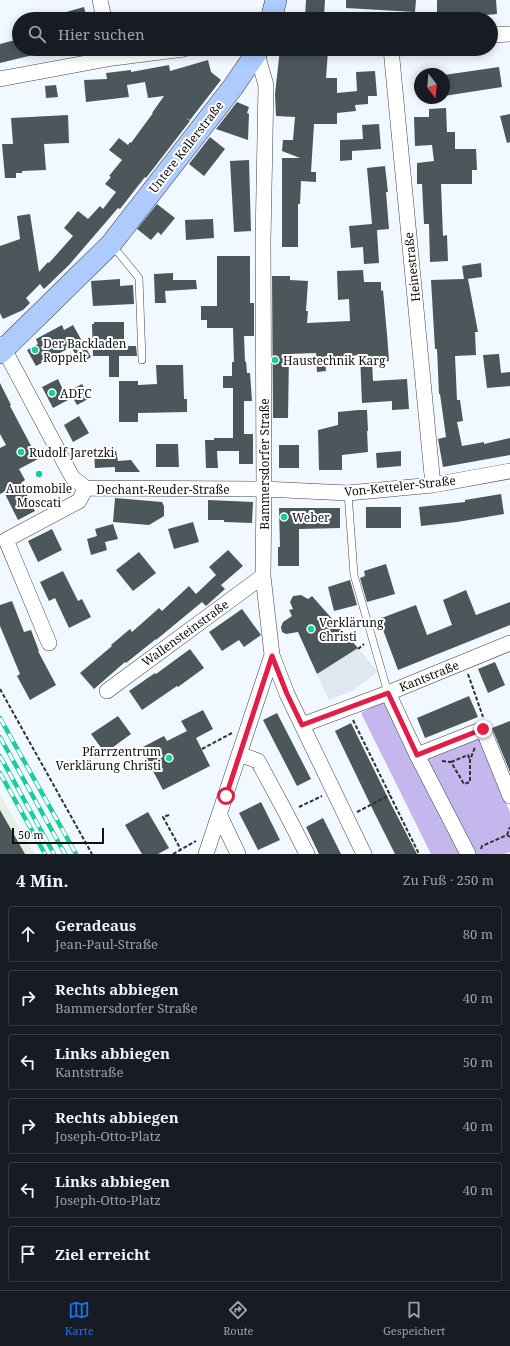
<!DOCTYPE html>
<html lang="de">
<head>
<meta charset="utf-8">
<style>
  :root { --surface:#171b24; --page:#242831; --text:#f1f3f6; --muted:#9ea1a6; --line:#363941; --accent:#1a73e8 }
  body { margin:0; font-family:"Noto Serif",serif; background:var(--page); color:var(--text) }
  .compass { position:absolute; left:414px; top:68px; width:36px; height:36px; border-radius:50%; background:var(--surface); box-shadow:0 2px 10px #0003; rotate:164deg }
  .scale { position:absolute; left:12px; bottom:10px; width:92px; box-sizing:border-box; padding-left:4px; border:2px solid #101010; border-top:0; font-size:11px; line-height:14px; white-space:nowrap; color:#101010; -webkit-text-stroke:3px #fff; paint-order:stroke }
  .stop { position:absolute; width:12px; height:12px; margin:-9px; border:3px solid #e11d48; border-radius:50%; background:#fff }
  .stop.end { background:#e11d48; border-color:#fff; box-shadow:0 1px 4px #0008 }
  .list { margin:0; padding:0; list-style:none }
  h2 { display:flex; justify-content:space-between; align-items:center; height:52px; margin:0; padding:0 16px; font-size:17px }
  h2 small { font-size:13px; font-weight:400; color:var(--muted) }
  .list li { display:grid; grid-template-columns:26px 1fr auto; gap:12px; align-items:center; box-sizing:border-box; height:56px; margin:0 8px 8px; padding:0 8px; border:1px solid var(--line); border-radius:4px }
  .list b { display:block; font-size:15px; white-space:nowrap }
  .list p { margin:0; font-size:13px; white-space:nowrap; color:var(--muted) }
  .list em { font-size:13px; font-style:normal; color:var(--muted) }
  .icon { flex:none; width:22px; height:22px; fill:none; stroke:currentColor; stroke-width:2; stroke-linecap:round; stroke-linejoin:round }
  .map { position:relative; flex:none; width:510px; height:854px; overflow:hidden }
  .search { position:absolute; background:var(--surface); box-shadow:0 2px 10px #0003; left:12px; right:12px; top:12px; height:44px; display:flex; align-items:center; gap:10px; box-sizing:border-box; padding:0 14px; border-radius:22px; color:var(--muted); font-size:15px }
  .sheet { height:436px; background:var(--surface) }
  nav { display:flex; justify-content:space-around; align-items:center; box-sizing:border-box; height:56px; border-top:1px solid var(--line); background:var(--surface); font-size:11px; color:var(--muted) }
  nav a { display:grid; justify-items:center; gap:2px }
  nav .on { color:var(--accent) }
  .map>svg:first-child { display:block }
  .industrial { fill:#e7efe3 }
  .green { fill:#c4b7ee }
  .plaza { fill:#dfe8f1 }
  .building { fill:#4b575a }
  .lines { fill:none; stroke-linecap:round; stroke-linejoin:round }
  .lane-casing { stroke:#434343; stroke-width:8 }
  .street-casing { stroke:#434343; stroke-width:16 }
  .secondary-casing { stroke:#323232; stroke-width:22 }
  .path { stroke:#323232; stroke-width:2; stroke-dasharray:4 2; stroke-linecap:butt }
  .lane { stroke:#fff; stroke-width:7 }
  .street { stroke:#fff; stroke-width:15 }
  .secondary { stroke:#adcbff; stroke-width:21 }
  .rail-casing { stroke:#18cf99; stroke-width:4.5 }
  .rail { stroke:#fff; stroke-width:3; stroke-dasharray:9; stroke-linecap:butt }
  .route { stroke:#e11d48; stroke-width:5 }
  .poi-dot { fill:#18cf99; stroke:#fff; stroke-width:1.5 }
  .labels { text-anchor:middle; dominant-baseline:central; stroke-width:4; stroke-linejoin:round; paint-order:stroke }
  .street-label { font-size:12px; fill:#101010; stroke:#fff }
  .poi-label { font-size:12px; fill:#101010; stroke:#fff; text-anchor:start }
</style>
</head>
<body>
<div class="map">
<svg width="510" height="854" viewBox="0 0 510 854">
  <rect width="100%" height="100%" fill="#f2f8ff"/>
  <path class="industrial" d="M0,795L35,854H0Z"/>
  <path class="green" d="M384,701L462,854H431L361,713Z
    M479,738L510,812V852L504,854H476L425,759Z"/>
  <path class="plaza" d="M358,648L378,672L352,691L329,700L317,674Z"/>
  <path class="building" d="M306,0H325L324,17H305Z
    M346,0H416L415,12L346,8Z
    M437,0H496L497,14L462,17V19H437Z
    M84,7L87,19H52V16Z
    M19,39V49H41V53L0,63V44Z
    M280,49L291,50V49H311L328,51L326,78H337V93L357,91L356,72L375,71L377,96H368V104L355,105L356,111L337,113V124H314L311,172H316V182L301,181L300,204H298V247H282V158H300L282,151L283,140H293L295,117L276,116L275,94Z
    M208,60L211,72L221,80L190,120L186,118L190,121L146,178L145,177L120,209L118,208L69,265L44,289L40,284L26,298L30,303L23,310L3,319L0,313V246L20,239L17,216L30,214L39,272L48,262L49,263L73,236L64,228L78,211L88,219L100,206L103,209L116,192L105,184L111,177L109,176L122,160L109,150L119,138L128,145L130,142L131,143L153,113H152L164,96L148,98L145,82L127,85L129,97L86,102L84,80L107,79L106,73L131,70V72L169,65L170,71Z
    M499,67L502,87L444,96V75Z
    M56,85L58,97L46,98L45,86Z
    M237,102L249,107L247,113L249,114L248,140L216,129Z
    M446,108L447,132H455V149H476L477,170H472V184H441L443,236L447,235L448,261L430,262L429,224H424L422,184H417V163L434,161L432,145L415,146L414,117H429V109Z
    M510,114V142L507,143L500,116Z
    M68,115L69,143L44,144L46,170L22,171V173H16V178H5L2,144H13L11,118Z
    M379,124L381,149L352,151V160L340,161V140L363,139L362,125Z
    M210,137L225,149L204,176L189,164Z
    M249,160L251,231L234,232L230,161Z
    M385,166L388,192H386L389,229L377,230L379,263L364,264L363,247L351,248L349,226L372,224L367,168Z
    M157,204L175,218L161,235L158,232L151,240L137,229Z
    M213,219L214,238L186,240L185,220Z
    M217,256H250V303H254V336H244L245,362L246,361L247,373H250L252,401H244V434H253V464H239V451H217L218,468H206L205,440H214V438H233V388H223V376H232V362H234L233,328H207V320H201V306H217Z
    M481,263L482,277L467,279H468L478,332H475L476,355L455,356L457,400H460L463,421L457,422L462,446L484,442V444L510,438V455L443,467L438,439L446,437L440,394H439L437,349H435L431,280L464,279L462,266Z
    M363,270L364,282H381V291L383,290L387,334L389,361L372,362L373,381L407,379L409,409L392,410V401L362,403L360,355L325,359L326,371L317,372L316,353L289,354L288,418H273L272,276H290V280L308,281L306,311H308L307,323L350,321L349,299L338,300L337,271Z
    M173,273V280H196L197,289L165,291L166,303H155L154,274Z
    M120,279V286L133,285L134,304L93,306L91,281Z
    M94,322H124V346H136L137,356H119V377H109V356H93L92,324H94Z
    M62,325L64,330L73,325L91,357L81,363L71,347L36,366L27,350L38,344L36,339Z
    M499,354L501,373L510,372V386L487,388L483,355Z
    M156,365H183L184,399H187V412L138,413V422H119V381H138V385L157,384Z
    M58,379L68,400L53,408L42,387Z
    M0,383L11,405L10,406L38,459L19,469L25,480L21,483L35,511L18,520L4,492L0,494V448L6,445L0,434Z
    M82,384L90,398L77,405L69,391Z
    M358,410H367L368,431H367L368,452L342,455V470H319L318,430L338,425V412Z
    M79,416L89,433L73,442L64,425Z
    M156,444H178L179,467H156Z
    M279,445H299V468H279Z
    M94,451H116L118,461L131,460L140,472H115V467L95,468Z
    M401,451V466L377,468L376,453Z
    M501,494L504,514L457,522L421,526L419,507L465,502V500Z
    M115,498L162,502L164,506V516L149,525L113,522Z
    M208,500L253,502L252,523L224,522V520H208Z
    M366,507H401V528H366Z
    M279,508H340V528L299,529V566H278V547H280Z
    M193,522L199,542L174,549L168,529Z
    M113,524L118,539L105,542L107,550L91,555L87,539L97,536L95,529Z
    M52,529L62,550L38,562L28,541Z
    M228,550L243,566L221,585L225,589L206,606L202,602L156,640V639L126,663L125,662L94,689L80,673L112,646L111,645L130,629L132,632L159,608L162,611L189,586L196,594L216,575L209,567Z
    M139,552L156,573L133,591L116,570Z
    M386,564L395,594L367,602L360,578L365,576L364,571Z
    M63,571L78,601L82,599L91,617L69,628L55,598L49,601L40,582Z
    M350,580L357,605L334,611L328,587Z
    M466,590L476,615L510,602V625L398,670L379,619L416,605L427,635L452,625L443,600Z
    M301,595L308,599L312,596L358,648L317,674L298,632L286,634L282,632L281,627L283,622L292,616L289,610L293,609L290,602L293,596Z
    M12,601L24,632L31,630L39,651H38L56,685L30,700L17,676L20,674L0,626V605Z
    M242,609L261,635L244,647L239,640L222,651L209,632Z
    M190,649L204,668L178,687L177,686L142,710L129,691L155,673L156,674Z
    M495,662L505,685L488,693L478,669Z
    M469,696L478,717L425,738L417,718Z
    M203,710L213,729L196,738L210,766L163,790L141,748L164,736L167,741L187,731L181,721Z
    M277,713L311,779L297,786L263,720Z
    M118,716L131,734L105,753L91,734Z
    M510,721V772L492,728Z
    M351,723L391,804L417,854H395L374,812L335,731Z
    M261,802L280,840L258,850L239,813Z
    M0,810L25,854H0Z
    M148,812L169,848L158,854H142L125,825Z
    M323,818L341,854H319L306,827Z"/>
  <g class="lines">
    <defs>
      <path id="lane" d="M112,245L139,278L142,360
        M348,493L354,575L388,693"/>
      <path id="street" d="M100,0L104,19
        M491,35L510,34
        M244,49L257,54L266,85L263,241L264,489L263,576L272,655L287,694L364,854
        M391,49L433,485
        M0,79L113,58L184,49
        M0,344L4,349L70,473L73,478L86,488L264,489L348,493L433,485L510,471
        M49,643L6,540L79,501L86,488
        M107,691L263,576
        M388,693L417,755L468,854
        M302,725L388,693L510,643
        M239,754L258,761L286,813L307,854
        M417,755L483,729L510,796
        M220,816L238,854
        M206,854L272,655"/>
      <path id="secondary" d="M271,19L276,0
        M0,353L111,244L233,87L259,49"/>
    </defs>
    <use href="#lane" class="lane-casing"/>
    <use href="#street" class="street-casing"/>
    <use href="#secondary" class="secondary-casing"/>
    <path class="path" d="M239,15L245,19
      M358,649L364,644
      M468,674L483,717
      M0,689L92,854
      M353,720L419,854
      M202,749L232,733
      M442,761L451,762L464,784L470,782V760L475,747
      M451,762L468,755L470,760
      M299,807L322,796
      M357,812L390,795
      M169,815L163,817L181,850
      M507,835L510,827
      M481,849L482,846L507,835L510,837
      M173,854L196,841"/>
    <use href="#lane" class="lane"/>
    <use href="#street" class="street"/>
    <use href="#secondary" class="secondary"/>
    <defs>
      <path id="rail" d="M0,718L76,854
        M0,737L65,854
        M0,756L54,854
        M0,773L45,854"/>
    </defs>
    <use href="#rail" class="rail-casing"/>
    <use href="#rail" class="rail"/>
  </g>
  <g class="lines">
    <path class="route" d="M226,796L272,656L287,694L302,725L388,693L417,755L483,729"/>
  </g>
  <g class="poi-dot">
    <circle cx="35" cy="350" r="4"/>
    <circle cx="275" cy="360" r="4"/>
    <circle cx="52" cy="393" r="4"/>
    <circle cx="21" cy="452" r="4"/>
    <circle cx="39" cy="474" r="4"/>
    <circle cx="284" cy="517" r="4"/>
    <circle cx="311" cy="629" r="4"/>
    <circle cx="169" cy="758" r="4"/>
  </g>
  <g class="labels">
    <g class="street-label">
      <text transform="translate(186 147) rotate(-52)">Untere Kellerstraße</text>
      <text transform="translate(412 267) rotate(-96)">Heinestraße</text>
      <text transform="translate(264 464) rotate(-90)">Bammersdorfer Straße</text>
      <text transform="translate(400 486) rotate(-6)">Von-Ketteler-Straße</text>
      <text x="163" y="489">Dechant-Reuder-Straße</text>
      <text transform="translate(185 633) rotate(-36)">Wallensteinstraße</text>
      <text transform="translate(429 676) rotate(-22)">Kantstraße</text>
    </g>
    <g class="poi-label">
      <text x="43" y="343">Der Backladen<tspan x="43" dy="14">Roppelt</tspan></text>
      <text x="283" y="360">Haustechnik Karg</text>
      <text x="60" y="393">ADFC</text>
      <text x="29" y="452">Rudolf Jaretzki</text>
      <text x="39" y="488" text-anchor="middle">Automobile<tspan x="39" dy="14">Moscati</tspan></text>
      <text x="292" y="517">Weber</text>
      <text x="319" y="622">Verklärung<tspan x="319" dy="14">Christi</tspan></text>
      <text x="161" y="751" text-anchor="end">Pfarrzentrum<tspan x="161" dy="14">Verklärung Christi</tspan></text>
    </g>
  </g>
</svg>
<svg class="compass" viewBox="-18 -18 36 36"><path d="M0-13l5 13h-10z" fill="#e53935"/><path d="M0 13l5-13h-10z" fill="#9ea1a6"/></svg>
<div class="scale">50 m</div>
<div class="stop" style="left:226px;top:796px"></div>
<div class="stop end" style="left:483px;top:729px"></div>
<div class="search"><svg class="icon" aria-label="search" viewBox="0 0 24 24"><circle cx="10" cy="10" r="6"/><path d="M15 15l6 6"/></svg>Hier suchen</div>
</div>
<section class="sheet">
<h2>4 Min.<small>Zu Fuß · 250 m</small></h2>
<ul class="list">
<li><svg class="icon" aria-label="ahead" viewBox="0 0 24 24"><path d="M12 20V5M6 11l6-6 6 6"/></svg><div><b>Geradeaus</b><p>Jean-Paul-Straße</p></div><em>80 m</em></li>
<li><svg class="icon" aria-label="right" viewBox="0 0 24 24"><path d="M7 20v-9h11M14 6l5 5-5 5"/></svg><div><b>Rechts abbiegen</b><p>Bammersdorfer Straße</p></div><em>40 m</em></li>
<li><svg class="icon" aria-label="left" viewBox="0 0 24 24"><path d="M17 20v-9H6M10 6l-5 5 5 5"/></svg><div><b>Links abbiegen</b><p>Kantstraße</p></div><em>50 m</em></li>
<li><svg class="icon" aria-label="right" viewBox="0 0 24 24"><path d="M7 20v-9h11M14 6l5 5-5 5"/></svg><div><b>Rechts abbiegen</b><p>Joseph-Otto-Platz</p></div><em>40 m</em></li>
<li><svg class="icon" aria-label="left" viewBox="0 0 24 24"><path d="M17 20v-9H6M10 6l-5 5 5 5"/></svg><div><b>Links abbiegen</b><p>Joseph-Otto-Platz</p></div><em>40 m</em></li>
<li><svg class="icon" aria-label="arrive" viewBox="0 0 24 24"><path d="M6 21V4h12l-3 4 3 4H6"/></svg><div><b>Ziel erreicht</b></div></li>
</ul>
</section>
<nav>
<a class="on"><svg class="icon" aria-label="map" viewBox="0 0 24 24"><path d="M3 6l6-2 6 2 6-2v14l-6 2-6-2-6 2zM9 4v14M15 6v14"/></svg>Karte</a>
<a><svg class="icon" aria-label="directions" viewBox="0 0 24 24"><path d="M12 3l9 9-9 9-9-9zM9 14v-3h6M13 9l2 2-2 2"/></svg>Route</a>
<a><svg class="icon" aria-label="saved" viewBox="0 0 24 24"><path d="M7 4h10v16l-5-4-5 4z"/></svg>Gespeichert</a>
</nav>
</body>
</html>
